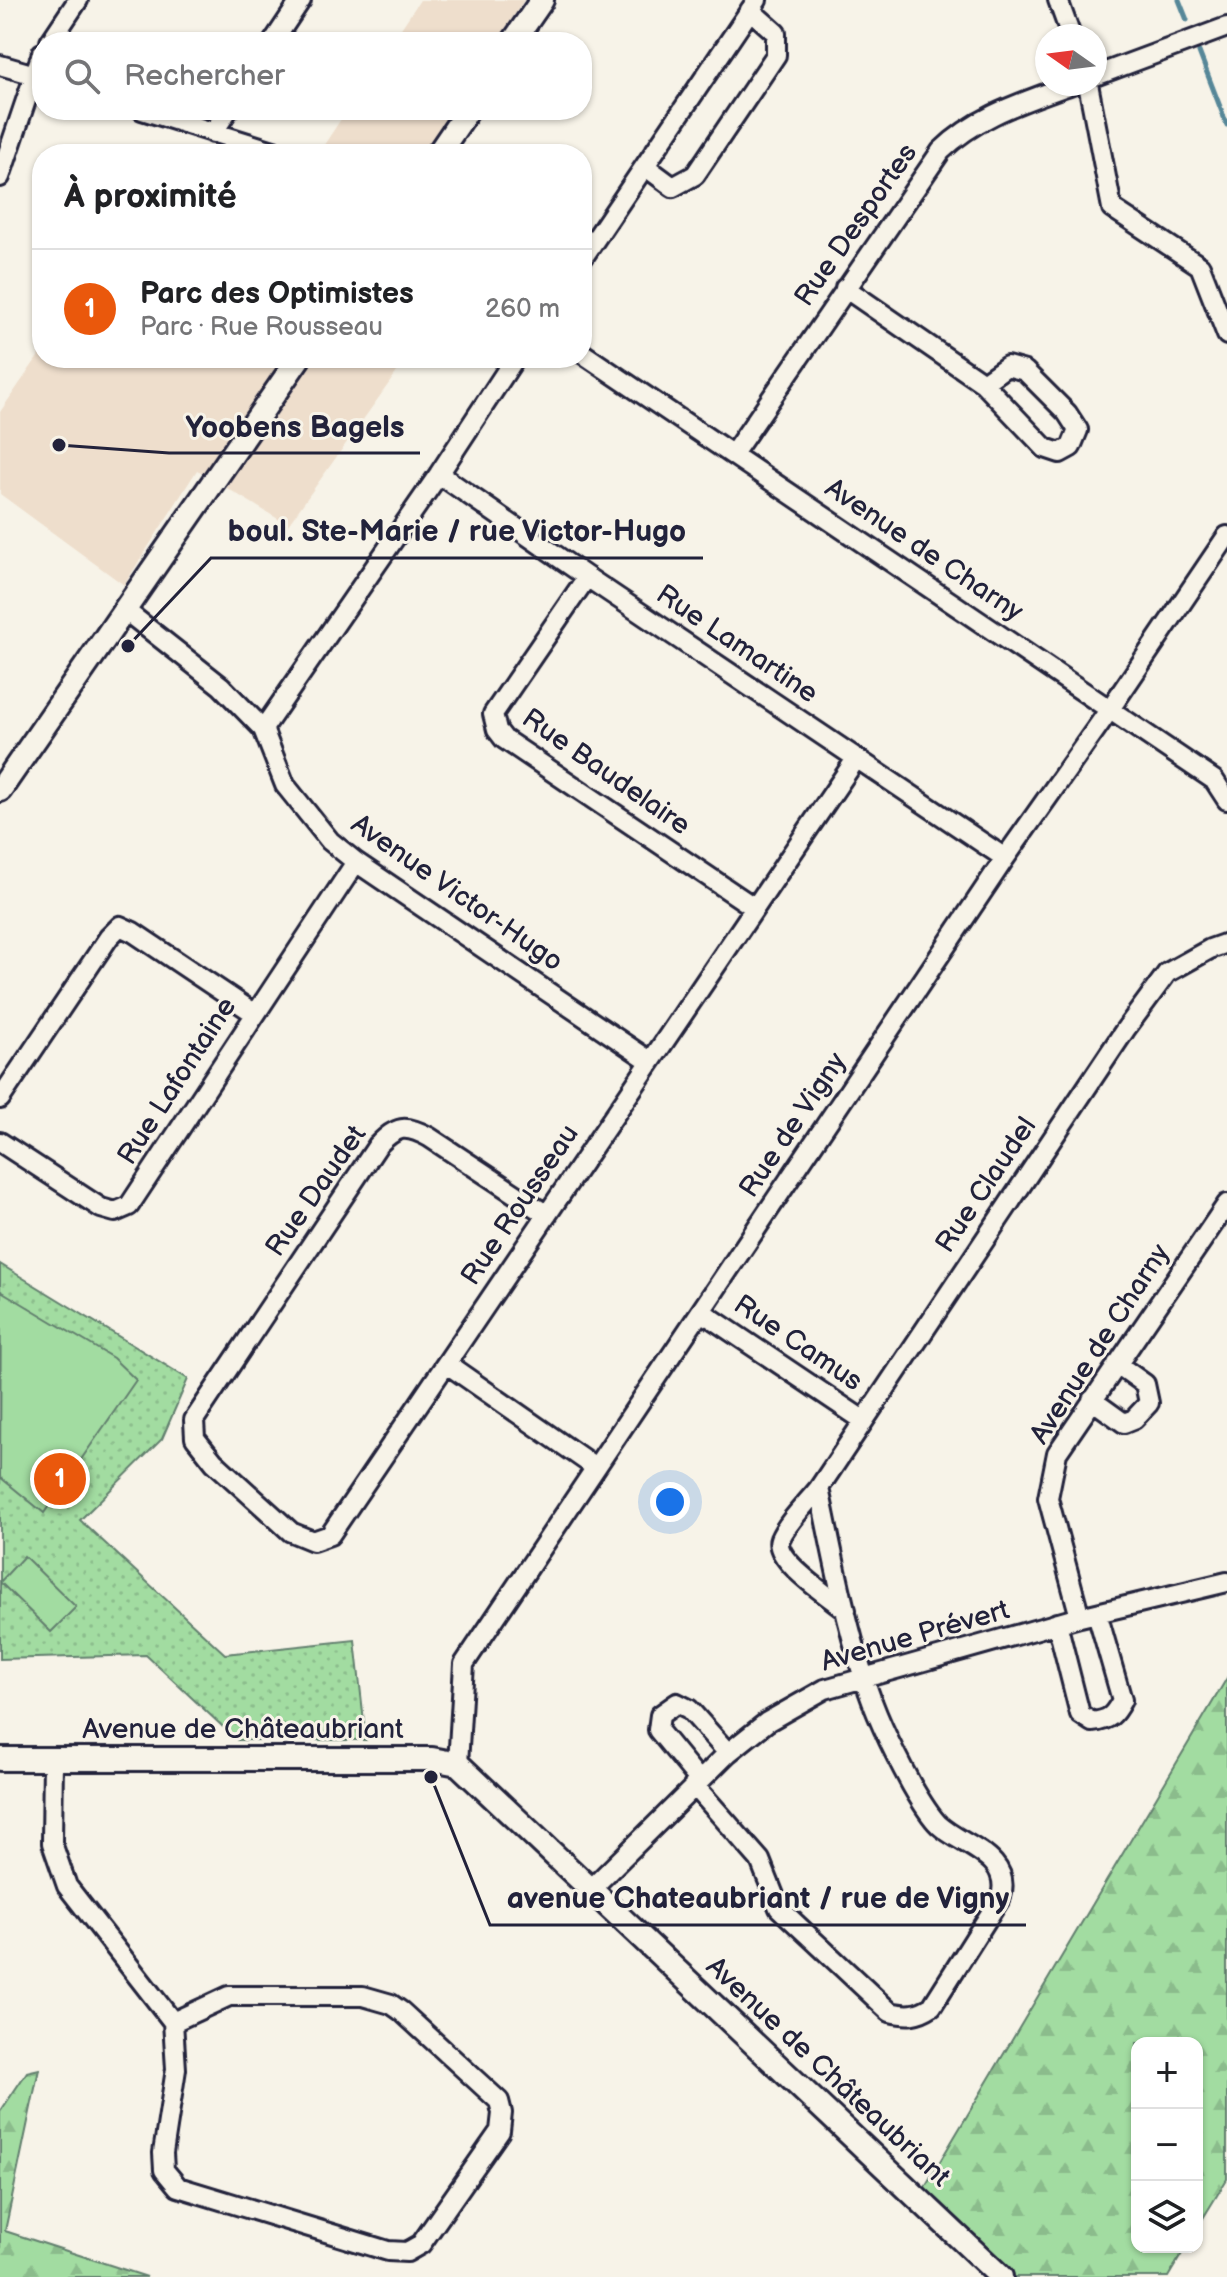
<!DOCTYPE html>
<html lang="fr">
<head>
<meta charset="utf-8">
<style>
  :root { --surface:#fff; --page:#f2f2f2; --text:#202124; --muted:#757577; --line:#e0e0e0; --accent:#ea580c }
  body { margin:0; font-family:"Balsamiq Sans",sans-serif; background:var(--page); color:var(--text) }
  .controls { position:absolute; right:24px; bottom:24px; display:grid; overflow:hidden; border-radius:16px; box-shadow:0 2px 6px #0004 }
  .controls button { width:72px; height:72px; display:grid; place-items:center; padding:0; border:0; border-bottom:2px solid var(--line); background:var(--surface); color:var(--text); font:40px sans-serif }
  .compass { position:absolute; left:1035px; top:24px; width:72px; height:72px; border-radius:50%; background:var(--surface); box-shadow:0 2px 6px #0004; rotate:284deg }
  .you { position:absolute; left:670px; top:1502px; width:28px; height:28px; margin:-20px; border:6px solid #fff; border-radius:50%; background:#1a73e8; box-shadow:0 0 0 12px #1a73e833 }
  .badge { display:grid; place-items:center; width:52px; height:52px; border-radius:50%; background:var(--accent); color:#fff; font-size:26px; font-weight:700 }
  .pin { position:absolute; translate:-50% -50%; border:4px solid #fff; box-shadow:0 2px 8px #0006 }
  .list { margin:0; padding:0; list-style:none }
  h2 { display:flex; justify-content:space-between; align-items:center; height:104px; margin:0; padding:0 32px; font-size:34px }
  h2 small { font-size:26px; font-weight:400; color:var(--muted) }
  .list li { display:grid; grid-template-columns:52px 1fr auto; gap:24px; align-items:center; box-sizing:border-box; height:120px; padding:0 32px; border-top:2px solid var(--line) }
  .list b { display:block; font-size:30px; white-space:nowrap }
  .list p { margin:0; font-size:26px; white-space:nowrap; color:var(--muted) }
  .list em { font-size:26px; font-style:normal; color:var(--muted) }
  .icon { flex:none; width:44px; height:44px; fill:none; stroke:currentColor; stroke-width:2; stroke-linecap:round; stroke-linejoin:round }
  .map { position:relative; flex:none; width:1227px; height:2277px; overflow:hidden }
  .search { position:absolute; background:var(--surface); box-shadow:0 2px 6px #0004; left:32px; top:32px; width:560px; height:88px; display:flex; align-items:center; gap:20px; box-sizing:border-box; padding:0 28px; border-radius:32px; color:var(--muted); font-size:30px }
  .panel { position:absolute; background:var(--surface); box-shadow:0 2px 6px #0004; left:32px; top:144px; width:560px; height:224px; border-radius:32px }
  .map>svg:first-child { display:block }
  .built { fill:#eedecc }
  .forest { fill:url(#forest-firs); stroke:#627f6e; stroke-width:2 }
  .park { fill:url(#park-dots); stroke:#627f6e; stroke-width:2 }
  .pitch { fill:#a2dca1; stroke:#627f6e; stroke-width:2 }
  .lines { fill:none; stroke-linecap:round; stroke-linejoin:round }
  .stream { stroke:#578798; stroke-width:5 }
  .minor-casing { stroke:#22223b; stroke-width:24 }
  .tertiary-casing { stroke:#22223b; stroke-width:28 }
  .minor { stroke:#f7f3e8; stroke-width:18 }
  .tertiary { stroke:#f7f3e8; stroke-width:22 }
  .labels { text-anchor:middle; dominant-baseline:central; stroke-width:6; stroke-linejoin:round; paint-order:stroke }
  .street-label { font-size:28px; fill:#22223b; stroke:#f7f3e8 }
  .leader { fill:none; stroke:#22223b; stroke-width:3 }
  .callout-dot { fill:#22223b; stroke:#f7f3e8; stroke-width:3 }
  .callout-label { font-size:30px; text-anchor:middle; font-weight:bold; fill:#22223b; stroke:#f7f3e8; stroke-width:6; stroke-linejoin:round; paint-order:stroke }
</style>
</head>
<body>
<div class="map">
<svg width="1227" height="2277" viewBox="0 0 1227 2277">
  <defs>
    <pattern id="forest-firs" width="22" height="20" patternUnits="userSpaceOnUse" patternTransform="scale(2)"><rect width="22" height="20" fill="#a2dca1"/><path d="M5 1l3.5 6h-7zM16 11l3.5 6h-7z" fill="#8bbc8c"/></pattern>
    <pattern id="park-dots" width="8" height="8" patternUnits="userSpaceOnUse" patternTransform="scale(2)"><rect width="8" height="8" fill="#a2dca1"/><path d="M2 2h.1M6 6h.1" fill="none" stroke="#8bbc8c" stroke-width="1.8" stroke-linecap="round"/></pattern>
  </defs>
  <rect width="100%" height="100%" fill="#f7f3e8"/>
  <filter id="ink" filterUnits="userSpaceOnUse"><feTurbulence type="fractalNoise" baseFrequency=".0125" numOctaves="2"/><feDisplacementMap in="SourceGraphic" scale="16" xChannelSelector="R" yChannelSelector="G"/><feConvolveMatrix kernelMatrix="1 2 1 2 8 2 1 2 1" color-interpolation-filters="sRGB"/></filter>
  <g filter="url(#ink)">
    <path class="built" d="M420,0H524L497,42H392Z
      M347,110H453L425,154H318Z
      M42,351V358H407L288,525L197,470L124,585L0,494V412Z"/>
    <path class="forest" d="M1227,1678V2179L1197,2228V2043H1137V2247H1186L1168,2277H1000L917,2200Z
      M39,2069L5,2231L147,2277H0V2112L27,2072Z"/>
    <path class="park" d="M0,1264L188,1379L162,1439L80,1520L225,1654L355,1640L366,1740H237L146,1655L0,1659Z"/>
    <path class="pitch" d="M1,1291L113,1358L136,1380L44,1513L0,1477Z
      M24,1556L76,1607L51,1632L0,1582Z"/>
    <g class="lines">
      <path class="stream" d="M1179,0L1187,20
        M1199,52L1227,125"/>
      <defs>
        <path id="minor" d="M1058,0L1071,36
          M50,42L78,0
          M273,42L301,0
          M0,65L42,77
          M1095,76L1227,27
          M1088,84L1112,208L1200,266L1227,335
          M142,110L283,154
          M213,133L228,110
          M646,167L673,187L695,175L776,55V33L750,10
          M0,177L42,53
          M582,259L757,0
          M845,288L983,383L1045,448L1060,453L1071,447L1078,430L1067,413L1025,371L1007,366L983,383
          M582,353L1214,780L1227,800
          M733,454L941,151C978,115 1024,102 1072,84
          M439,474L587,577L1005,858
          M587,577L493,714L497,730L504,739L755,908
          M126,611L221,686L263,729L285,785L330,841L356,862L650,1061
          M263,729L439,474L515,358
          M0,1099L109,937L120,926L133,932L254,1013
          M0,1142L101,1208L115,1212L129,1206L356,862
          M547,1215L429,1137C405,1124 397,1126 378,1145L194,1420L195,1438L214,1462L291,1532L313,1541L330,1535C507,1277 680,1017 856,759
          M702,1312L863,1420
          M447,1364L595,1467
          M1092,1400L1124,1423L1134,1419L1149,1403L1145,1384L1117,1364
          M846,1610C830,1597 772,1559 780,1539C788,1521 807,1503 819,1488L1125,1030L1167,973L1210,949L1227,943
          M1080,1617L1048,1498L1057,1453L1227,1204
          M1057,1623L1080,1714L1092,1722C1110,1720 1114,1715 1122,1700L1097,1613
          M53,1759L52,1843L67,1886L173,2022L176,2069L163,2153L164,2170L178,2187L388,2251L407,2252L421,2244L500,2131L502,2113L499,2101L401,2011L391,2004L363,1996H229L173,2022
          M458,1764L464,1664L1005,858L1110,709L1227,536
          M699,1780L658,1730L660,1715L677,1703L689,1709L728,1753
          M694,1785L760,1860L779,1908L890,2012C907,2016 917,2016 932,2006L1001,1897C1012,1856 963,1847 939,1825C928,1814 919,1798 911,1784C893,1751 875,1714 864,1678C844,1616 832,1551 819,1488
          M591,1889L728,1753L767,1722L825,1689L1080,1617L1227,1582"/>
        <path id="tertiary" d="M513,42L542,0
          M438,154L468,110
          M0,790L299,358
          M0,1759H432L458,1764L1001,2277"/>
      </defs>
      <use href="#minor" class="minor-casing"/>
      <use href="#tertiary" class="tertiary-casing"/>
      <use href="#minor" class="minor"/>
      <use href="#tertiary" class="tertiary"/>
    </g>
  </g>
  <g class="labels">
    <g class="street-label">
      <text transform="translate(856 225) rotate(-55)">Rue Desportes</text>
      <text transform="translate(924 550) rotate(34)">Avenue de Charny</text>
      <text transform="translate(737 644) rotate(34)">Rue Lamartine</text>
      <text transform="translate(606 772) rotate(35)">Rue Baudelaire</text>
      <text transform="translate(457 893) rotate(35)">Avenue Victor-Hugo</text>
      <text transform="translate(177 1081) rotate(-57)">Rue Lafontaine</text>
      <text transform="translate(793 1125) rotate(-56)">Rue de Vigny</text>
      <text transform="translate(986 1185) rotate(-56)">Rue Claudel</text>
      <text transform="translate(316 1191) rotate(-55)">Rue Daudet</text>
      <text transform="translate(520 1205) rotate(-56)">Rue Rousseau</text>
      <text transform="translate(798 1343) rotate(34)">Rue Camus</text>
      <text transform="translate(1100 1344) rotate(-57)">Avenue de Charny</text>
      <text transform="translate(915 1636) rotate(-16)">Avenue Prévert</text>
      <text x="243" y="1729">Avenue de Châteaubriant</text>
      <text transform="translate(828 2072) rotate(43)">Avenue de Châteaubriant</text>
    </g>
  </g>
  <path class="leader" d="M59 445L169 453H420M128 646L211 558H703M431 1777L490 1925H1026"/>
  <g class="callout-dot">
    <circle cx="59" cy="445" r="8"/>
    <circle cx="128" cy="646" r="8"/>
    <circle cx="431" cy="1777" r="8"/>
  </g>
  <g class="callout-label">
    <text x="295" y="437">Yoobens Bagels</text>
    <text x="457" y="541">boul. Ste-Marie / rue Victor-Hugo</text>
    <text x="758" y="1908">avenue Chateaubriant / rue de Vigny</text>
  </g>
</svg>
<div class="controls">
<button>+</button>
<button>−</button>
<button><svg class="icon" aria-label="layers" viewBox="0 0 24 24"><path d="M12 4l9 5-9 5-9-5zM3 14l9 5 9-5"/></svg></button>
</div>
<svg class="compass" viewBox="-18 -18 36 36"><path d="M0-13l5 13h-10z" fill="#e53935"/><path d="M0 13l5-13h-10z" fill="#757577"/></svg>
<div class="you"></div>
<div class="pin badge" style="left:60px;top:1479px">1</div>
<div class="search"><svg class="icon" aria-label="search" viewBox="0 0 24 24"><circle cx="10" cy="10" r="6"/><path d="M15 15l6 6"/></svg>Rechercher</div>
<section class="panel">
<h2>À proximité<small></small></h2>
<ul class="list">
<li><span class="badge">1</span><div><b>Parc des Optimistes</b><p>Parc · Rue Rousseau</p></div><em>260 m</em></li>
</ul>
</section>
</div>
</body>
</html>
